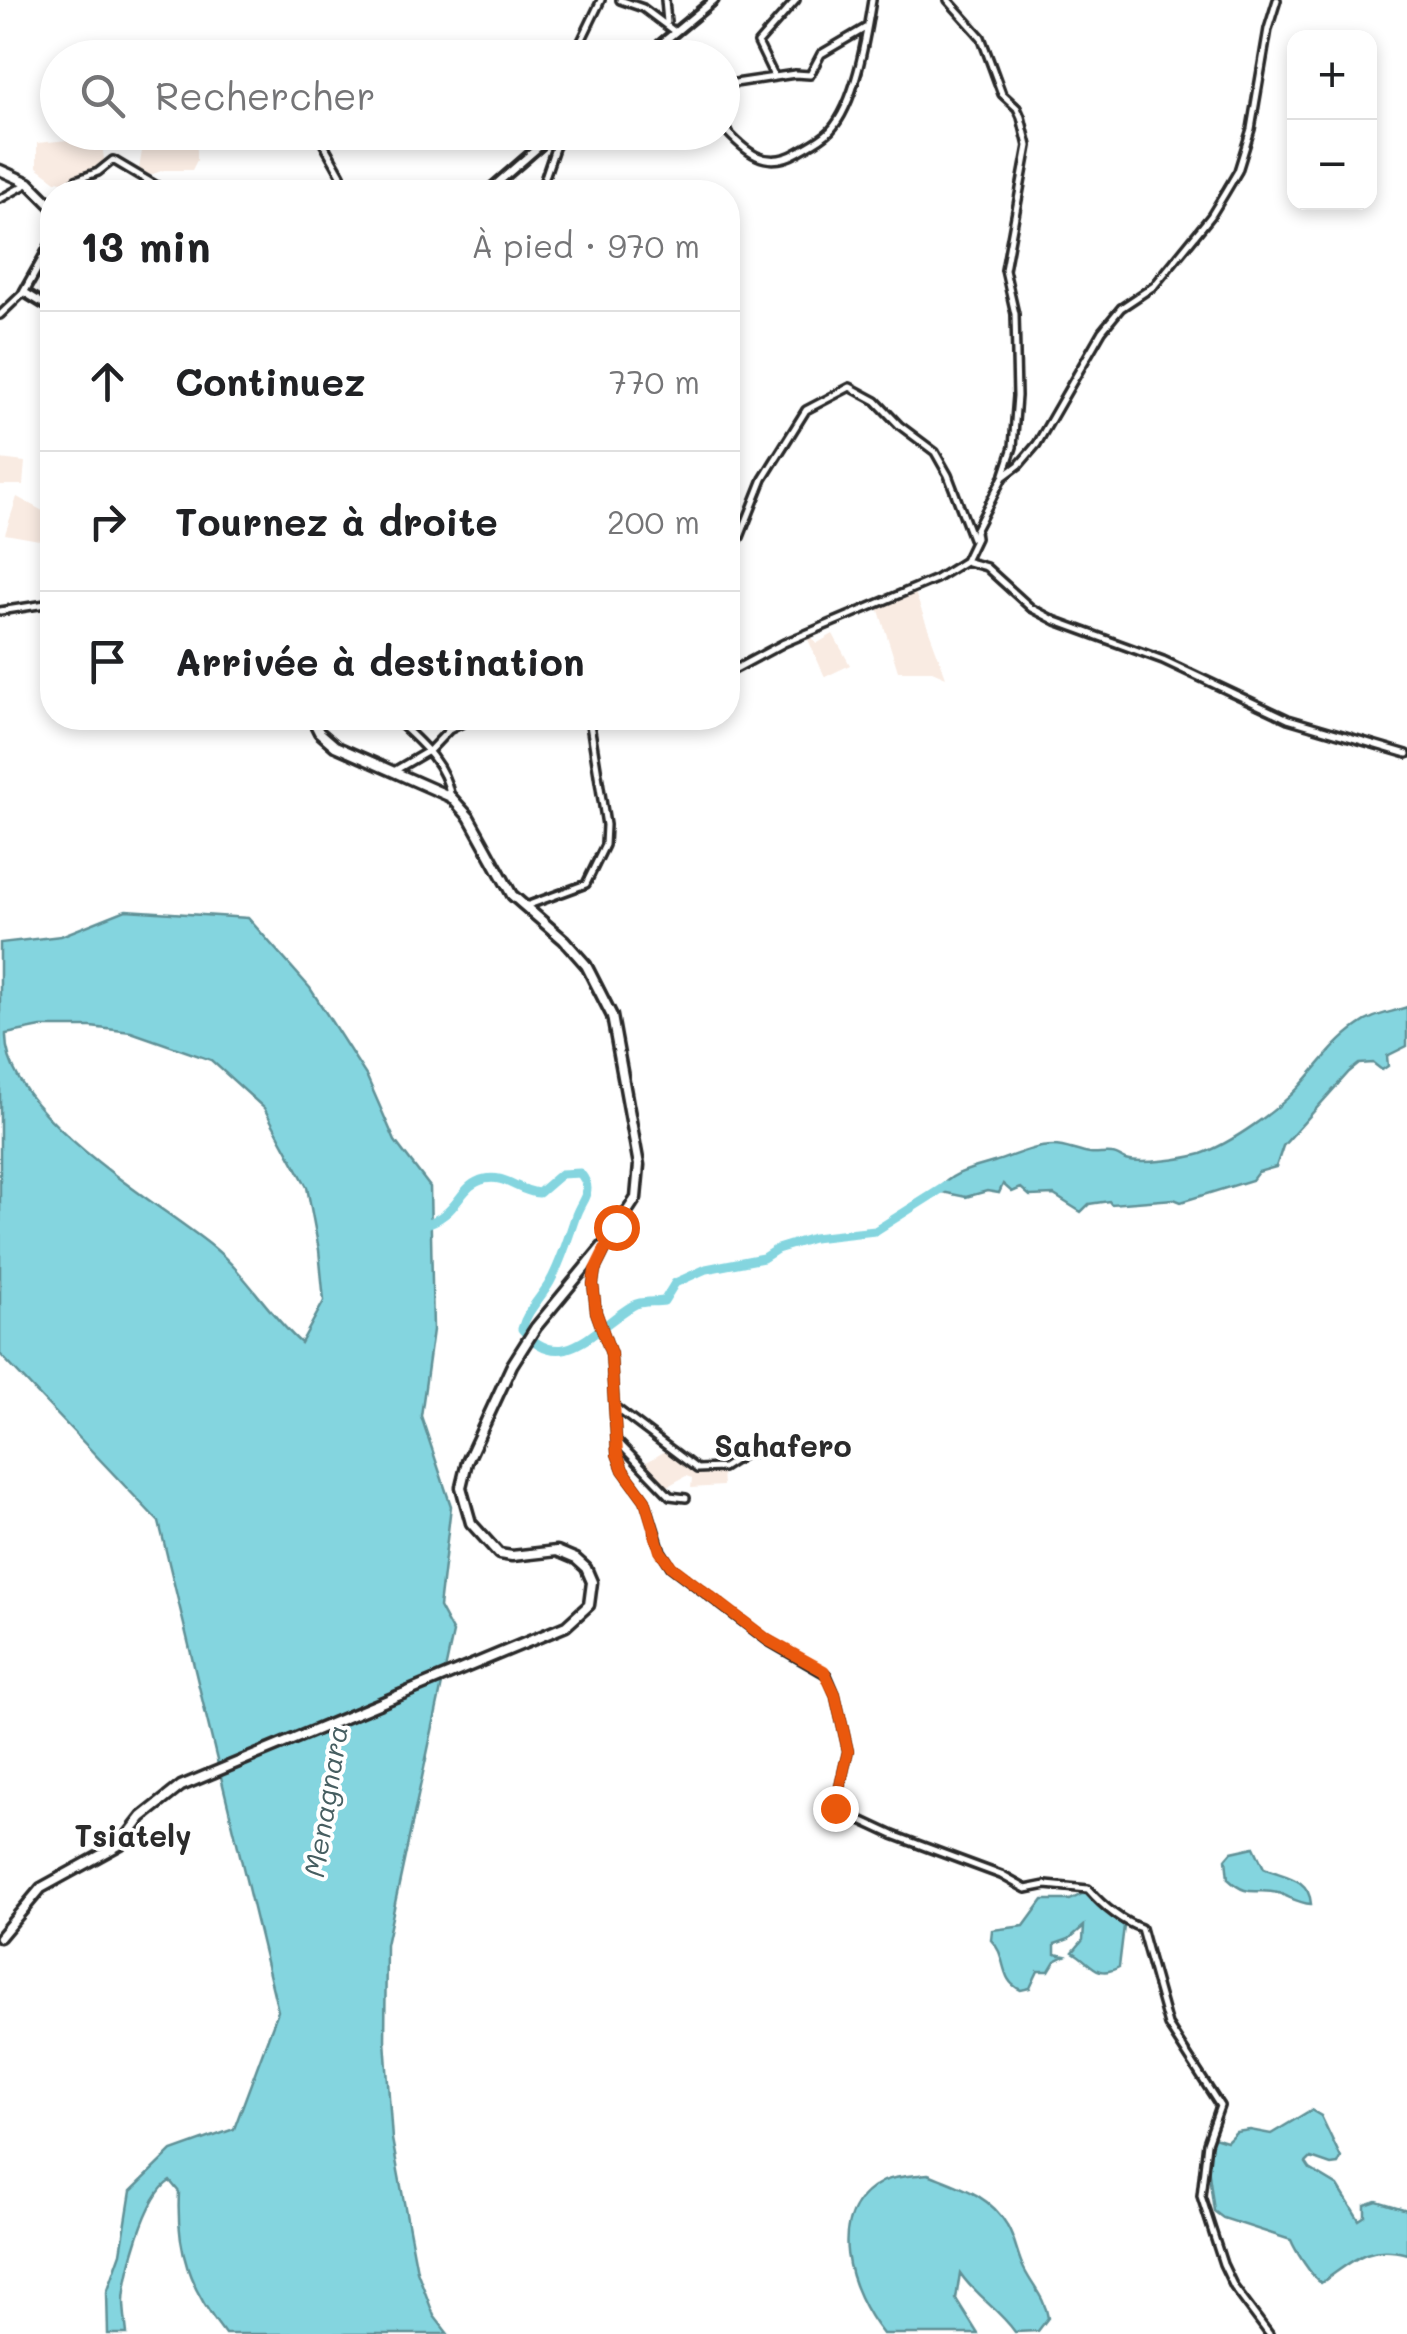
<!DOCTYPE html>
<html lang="fr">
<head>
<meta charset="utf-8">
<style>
  :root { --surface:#fff; --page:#f2f2f2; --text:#202124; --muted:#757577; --line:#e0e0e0 }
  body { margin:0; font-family:Mali,sans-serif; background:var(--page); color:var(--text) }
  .controls { position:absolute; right:30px; top:30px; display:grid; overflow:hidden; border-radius:20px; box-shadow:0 5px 15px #0003 }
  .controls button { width:90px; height:90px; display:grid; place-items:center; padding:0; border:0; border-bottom:2px solid var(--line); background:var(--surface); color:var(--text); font:50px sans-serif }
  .stop { position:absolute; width:30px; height:30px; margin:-22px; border:8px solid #ea580c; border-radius:50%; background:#fff }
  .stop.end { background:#ea580c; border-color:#fff; box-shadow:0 2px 10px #0008 }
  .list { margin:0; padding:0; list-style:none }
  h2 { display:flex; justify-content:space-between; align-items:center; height:130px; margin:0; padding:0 40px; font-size:42px }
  h2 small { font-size:32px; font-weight:400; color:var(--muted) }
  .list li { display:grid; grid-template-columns:65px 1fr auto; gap:30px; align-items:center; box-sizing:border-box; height:140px; padding:0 40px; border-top:2px solid var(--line) }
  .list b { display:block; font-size:38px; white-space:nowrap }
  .list em { font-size:32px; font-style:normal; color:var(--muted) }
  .icon { flex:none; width:55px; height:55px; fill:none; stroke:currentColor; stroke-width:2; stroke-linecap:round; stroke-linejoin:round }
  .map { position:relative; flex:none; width:1407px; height:2334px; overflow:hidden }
  .search { position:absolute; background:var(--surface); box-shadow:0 5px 15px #0003; left:40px; top:40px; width:700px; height:110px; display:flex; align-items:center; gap:25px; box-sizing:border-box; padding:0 35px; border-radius:55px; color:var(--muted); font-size:38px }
  .panel { position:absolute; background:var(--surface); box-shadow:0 5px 15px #0003; left:40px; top:180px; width:700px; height:550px; border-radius:40px }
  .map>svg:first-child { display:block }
  .built { fill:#f9ebe2 }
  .water { fill:#84d5df; stroke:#609197; stroke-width:2.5; fill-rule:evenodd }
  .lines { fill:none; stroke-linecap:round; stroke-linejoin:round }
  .river { stroke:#84d5df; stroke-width:9 }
  .minor-casing { stroke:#2b2b2b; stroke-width:12 }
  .tertiary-casing { stroke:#2b2b2b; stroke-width:14 }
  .secondary-casing { stroke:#2b2b2b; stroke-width:15 }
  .minor { stroke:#fff; stroke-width:5 }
  .tertiary { stroke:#fff; stroke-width:6 }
  .secondary { stroke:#fff; stroke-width:8 }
  .route { stroke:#ea580c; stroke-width:12 }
  .labels { text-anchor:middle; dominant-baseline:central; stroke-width:8; stroke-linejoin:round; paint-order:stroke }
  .water-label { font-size:28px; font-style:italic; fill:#465e61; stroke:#fff }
  .quarter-label { font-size:30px; font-weight:bold; fill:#2b2b2b; stroke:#fff }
</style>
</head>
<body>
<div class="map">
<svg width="1407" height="2334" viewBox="0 0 1407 2334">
  <rect width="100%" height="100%" fill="#fff"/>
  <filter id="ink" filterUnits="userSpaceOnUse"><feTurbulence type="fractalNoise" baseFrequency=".01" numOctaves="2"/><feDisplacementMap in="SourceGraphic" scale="20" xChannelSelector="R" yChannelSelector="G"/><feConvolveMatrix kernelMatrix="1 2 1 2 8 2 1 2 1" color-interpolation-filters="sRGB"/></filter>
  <g filter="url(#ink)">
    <path class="built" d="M145,133H191L197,150V160L192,170H164L150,175L139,169Z
      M101,137L104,159L96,171L74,176V184L56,181L37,167V143Z
      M0,459L25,462L23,485H0Z
      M17,497L52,516V537L48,534L45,541L5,534Z
      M914,590L946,677L932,671H898L877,604Z
      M810,633L816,644L833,634L850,665L825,677L806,635Z
      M669,1449L696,1472L722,1471L723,1486L691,1488L692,1478L686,1476L666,1487L645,1463Z"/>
    <path class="water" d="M126,910L248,918L310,988L367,1077L395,1141L430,1187L433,1330L421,1416L451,1506L439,1607L453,1633L386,1945L385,2040L392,2139L417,2271L434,2316L448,2334H225C189,2288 176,2250 179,2192L170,2181C146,2195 125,2273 124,2301C124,2312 126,2323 127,2334H108L107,2292L121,2253L131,2191L172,2151L234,2129L278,2011L159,1522L0,1354V943L61,936ZM41,1027H91L131,1032L211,1060L264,1108L307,1187L319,1250L324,1301L301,1343C269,1315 246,1274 213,1247C158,1202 3,1114 6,1034Z
      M1407,1007V1046L1387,1056L1388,1066L1382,1070L1373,1063L1359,1064L1349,1072L1283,1146L1276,1167L1258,1172L1252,1180L1181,1202L1174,1199L1111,1204L1109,1201L1089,1204L1081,1212L1054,1195L1030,1196L1021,1188L1012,1192L1003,1184L999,1193L987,1191L966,1197L937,1191C951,1172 974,1168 994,1162C1014,1156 1032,1146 1053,1146C1066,1146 1077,1152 1090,1154C1096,1155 1105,1153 1112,1154C1117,1154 1121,1158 1126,1160C1141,1165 1184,1159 1201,1154C1232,1143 1278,1110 1300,1086C1320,1064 1335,1042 1358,1026C1372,1015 1390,1013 1407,1007Z
      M1254,1847L1264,1868C1284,1877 1309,1877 1311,1904C1298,1903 1290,1897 1278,1893C1256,1887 1249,1899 1228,1879L1226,1859L1232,1852Z
      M1082,1894H1086L1124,1926L1119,1967C1096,1980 1091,1962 1073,1952L1083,1940L1084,1926L1069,1939L1055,1944V1954L1065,1956L1055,1961L1049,1971H1038L1030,1988L1021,1990C998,1980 1008,1956 991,1940L992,1930L1024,1926L1043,1900H1070Z
      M1311,2110L1321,2116L1341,2158L1338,2164L1331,2165L1311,2158L1306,2163L1310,2169L1338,2186L1359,2220L1365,2216V2205L1377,2201L1407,2210V2254C1366,2243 1352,2262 1321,2283C1312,2277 1295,2250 1291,2240L1223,2218L1214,2211L1207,2159L1214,2137L1227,2141L1236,2132L1250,2130L1271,2134Z
      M928,2174C958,2186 990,2195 1007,2225C1015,2238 1017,2255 1024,2269C1033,2287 1045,2298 1048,2318L1038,2331L1015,2332C998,2308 976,2297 960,2273L956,2299L978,2334H883C849,2292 822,2214 882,2182C894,2176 914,2176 928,2174Z"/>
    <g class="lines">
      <path class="river" d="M420,1226C461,1216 457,1185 485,1179C505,1174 519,1192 539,1193L561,1174L580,1173C595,1191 582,1198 576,1215C568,1238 562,1260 550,1282C541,1298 527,1310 522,1329C562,1378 596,1327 632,1306C642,1300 653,1303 664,1301L675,1283L706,1269L763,1258L777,1249L813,1238L875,1231L946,1186"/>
      <defs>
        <path id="minor" d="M620,0L643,8L675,32
          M665,0L667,22
          M948,0L981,37L1002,94L1017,108L1021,117L1028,146L1005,270L1015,314L1017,396L1013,447L1004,474
          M573,58L601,0
          M774,76L758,43L796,0
          M722,85L795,74L810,75L821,54L867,27
          M722,126C745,152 766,171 798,152C808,146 821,140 830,131C856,103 866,37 872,0
          M317,132L341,175L338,188
          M76,180L98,172L113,160L167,192
          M300,192L338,188L361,192
          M540,192L556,145L552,135
          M0,199L29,183
          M0,315L24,292
          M728,555L740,537L763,479L806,410L850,387L876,401L899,425L935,452L948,475L972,538H975
          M965,561L986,567L1031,608L1056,621L1163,660L1288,719L1407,754
          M0,611L52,603
          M728,673L784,643L936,579L965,561L976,538L975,531L1003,477L1019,465L1037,444L1102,331L1121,308L1154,286L1211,216L1225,193L1238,171L1251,129L1268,29L1277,0
          M394,718C420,742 444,761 451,797
          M394,771L430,750L449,730L473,718
          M526,906L586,884L605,845L606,825L589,718
          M606,1248L595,1270L593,1284L596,1312L611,1354L617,1454L623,1470L645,1500L661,1551L671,1567L768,1641L827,1675L835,1694L848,1751L835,1808L893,1835L1001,1875L1026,1889L1046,1885L1088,1889C1102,1905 1121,1921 1141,1928L1168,2025L1220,2106L1207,2143L1201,2196L1223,2264L1234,2287L1269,2334
          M615,1407L697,1469L723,1468L743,1455L761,1451
          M618,1442L670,1496L686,1498"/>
        <path id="tertiary" d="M644,58L714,0
          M487,192L556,132
          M52,242L24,292L52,309"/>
        <path id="secondary" d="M0,170L29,183L52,206
          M0,1937L41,1888L121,1844L142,1817L181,1786L566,1626L589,1605L592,1582L586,1568L576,1559L557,1551L512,1556L499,1554L471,1523L461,1487L467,1462L512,1365L536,1327L611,1236L636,1198L639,1165L612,1016L586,965L564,940L512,895L469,817L451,797L335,746L319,732L312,718"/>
      </defs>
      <use href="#minor" class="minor-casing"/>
      <use href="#tertiary" class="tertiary-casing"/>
      <use href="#secondary" class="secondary-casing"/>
      <use href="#minor" class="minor"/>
      <use href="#tertiary" class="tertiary"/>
      <use href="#secondary" class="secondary"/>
    </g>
  </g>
  <g class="lines" filter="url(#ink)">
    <path class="route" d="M616,1227L595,1270L593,1284L596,1312L611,1354L617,1454L623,1470L645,1500L660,1551L672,1567L768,1640L824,1671L835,1694L848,1751L835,1808"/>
  </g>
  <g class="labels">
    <g class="water-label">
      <text transform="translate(325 1801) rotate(-81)">Menagnara</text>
    </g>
    <g class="quarter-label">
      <text x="783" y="1445">Sahafero</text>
      <text x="133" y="1835">Tsiately</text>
    </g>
  </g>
</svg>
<div class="controls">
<button>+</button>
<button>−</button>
</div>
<div class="stop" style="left:616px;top:1227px"></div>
<div class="stop end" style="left:835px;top:1808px"></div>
<div class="search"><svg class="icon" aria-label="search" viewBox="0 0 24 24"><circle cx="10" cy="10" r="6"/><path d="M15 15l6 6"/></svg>Rechercher</div>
<section class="panel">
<h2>13 min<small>À pied · 970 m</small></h2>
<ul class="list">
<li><svg class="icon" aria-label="ahead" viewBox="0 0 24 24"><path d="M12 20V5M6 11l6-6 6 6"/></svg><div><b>Continuez</b></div><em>770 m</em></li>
<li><svg class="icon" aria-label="right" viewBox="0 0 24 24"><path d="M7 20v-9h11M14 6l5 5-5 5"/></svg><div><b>Tournez à droite</b></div><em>200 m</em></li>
<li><svg class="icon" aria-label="arrive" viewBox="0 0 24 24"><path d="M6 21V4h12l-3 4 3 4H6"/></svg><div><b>Arrivée à destination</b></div></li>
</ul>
</section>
</div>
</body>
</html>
